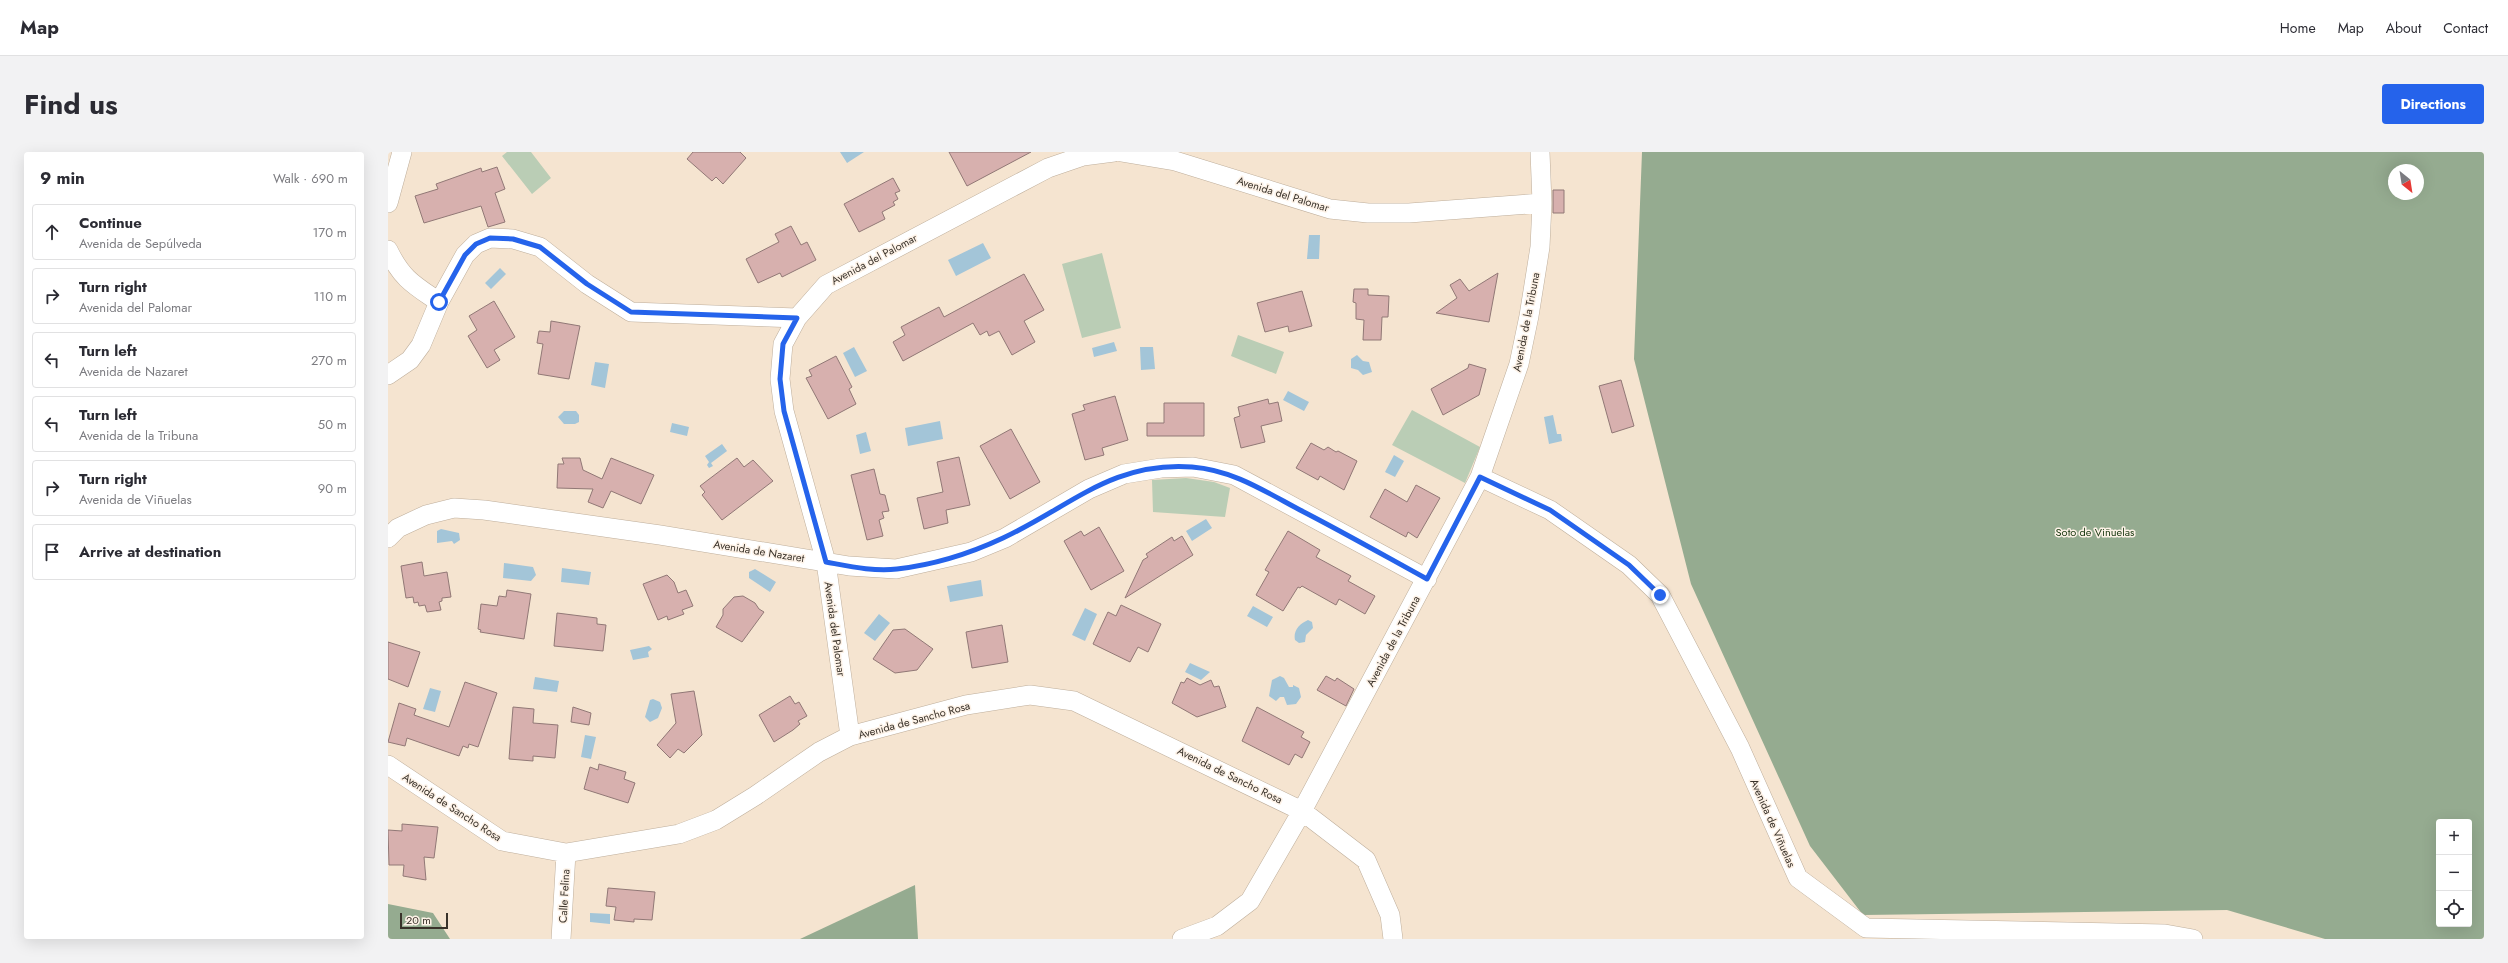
<!DOCTYPE html>
<html lang="en">
<head>
<meta charset="utf-8">
<style>
  :root { --surface:#fff; --page:#f2f2f3; --text:#2b2b33; --muted:#7c7c81; --line:#e1e1e2; --accent:#2563eb }
  body { margin:0; font-family:Jost,sans-serif; background:var(--page); color:var(--text) }
  .controls { position:absolute; right:12px; bottom:12px; display:grid; overflow:hidden; border-radius:4px; box-shadow:0 4px 16px #0002 }
  .controls button { width:36px; height:36px; display:grid; place-items:center; padding:0; border:0; border-bottom:1px solid var(--line); background:var(--surface); color:var(--text); font:20px sans-serif }
  .compass { position:absolute; left:2000px; top:12px; width:36px; height:36px; border-radius:50%; background:var(--surface); box-shadow:0 4px 16px #0002; rotate:150deg }
  .scale { position:absolute; left:12px; bottom:10px; width:48px; box-sizing:border-box; padding-left:4px; border:2px solid #39322a; border-top:0; font-size:11px; line-height:14px; white-space:nowrap; color:#39322a; -webkit-text-stroke:3px #fdf2e7; paint-order:stroke }
  .stop { position:absolute; width:12px; height:12px; margin:-9px; border:3px solid #2563eb; border-radius:50%; background:#fff }
  .stop.end { background:#2563eb; border-color:#fff; box-shadow:0 1px 4px #0008 }
  .list { margin:0; padding:0; list-style:none }
  h2 { display:flex; justify-content:space-between; align-items:center; height:52px; margin:0; padding:0 16px; font-size:17px }
  h2 small { font-size:13px; font-weight:400; color:var(--muted) }
  .list li { display:grid; grid-template-columns:26px 1fr auto; gap:12px; align-items:center; box-sizing:border-box; height:56px; margin:0 8px 8px; padding:0 8px; border:1px solid var(--line); border-radius:4px }
  .list b { display:block; font-size:15px; white-space:nowrap }
  .list p { margin:0; font-size:13px; white-space:nowrap; color:var(--muted) }
  .list em { font-size:13px; font-style:normal; color:var(--muted) }
  .icon { flex:none; width:22px; height:22px; fill:none; stroke:currentColor; stroke-width:2; stroke-linecap:round; stroke-linejoin:round }
  .map { position:relative; flex:none; width:2096px; height:787px; overflow:hidden; border-radius:4px }
  header { display:flex; align-items:center; gap:24px; box-sizing:border-box; height:56px; padding:0 20px; background:var(--surface); border-bottom:1px solid var(--line) }
  header strong { font-size:19px }
  nav { display:flex; gap:22px; margin-inline-start:auto; font-size:14px }
  .intro { display:flex; align-items:center; justify-content:space-between; box-sizing:border-box; height:96px; padding:0 24px }
  h1 { margin:0; font-size:28px }
  .button { padding:10px 18px; border-radius:4px; background:var(--accent); color:#fff; font-size:14px; font-weight:700 }
  main { display:flex; gap:24px; padding:0 24px }
  aside { flex:1; background:var(--surface); border-radius:4px; box-shadow:0 4px 16px #0002 }
  .map>svg:first-child { display:block }
  .green { fill:#bacdb5 }
  .forest { fill:#95ab90; fill-rule:evenodd }
  .water { fill:#a3c5d8 }
  .building { fill:#d7b0ae; stroke:#917876 }
  .lines { fill:none; stroke-linecap:round; stroke-linejoin:round }
  .street-casing { stroke:#beae9b; stroke-width:20 }
  .street { stroke:#fff; stroke-width:19 }
  .route { stroke:#2563eb; stroke-width:5 }
  .labels { text-anchor:middle; dominant-baseline:central; stroke-width:3; stroke-linejoin:round; paint-order:stroke }
  .street-label { font-size:11px; fill:#39322a; stroke:#fdf2e7 }
  .park-label { font-size:11px; fill:#17370f; stroke:#fdf2e7 }
</style>
</head>
<body>
<header>
<strong>Map</strong>
<nav><a>Home</a><a>Map</a><a>About</a><a>Contact</a></nav>
</header>
<div class="intro"><h1>Find us</h1><a class="button">Directions</a></div>
<main>
<aside>
<h2>9 min<small>Walk · 690 m</small></h2>
<ul class="list">
<li><svg class="icon" aria-label="ahead" viewBox="0 0 24 24"><path d="M12 20V5M6 11l6-6 6 6"/></svg><div><b>Continue</b><p>Avenida de Sepúlveda</p></div><em>170 m</em></li>
<li><svg class="icon" aria-label="right" viewBox="0 0 24 24"><path d="M7 20v-9h11M14 6l5 5-5 5"/></svg><div><b>Turn right</b><p>Avenida del Palomar</p></div><em>110 m</em></li>
<li><svg class="icon" aria-label="left" viewBox="0 0 24 24"><path d="M17 20v-9H6M10 6l-5 5 5 5"/></svg><div><b>Turn left</b><p>Avenida de Nazaret</p></div><em>270 m</em></li>
<li><svg class="icon" aria-label="left" viewBox="0 0 24 24"><path d="M17 20v-9H6M10 6l-5 5 5 5"/></svg><div><b>Turn left</b><p>Avenida de la Tribuna</p></div><em>50 m</em></li>
<li><svg class="icon" aria-label="right" viewBox="0 0 24 24"><path d="M7 20v-9h11M14 6l5 5-5 5"/></svg><div><b>Turn right</b><p>Avenida de Viñuelas</p></div><em>90 m</em></li>
<li><svg class="icon" aria-label="arrive" viewBox="0 0 24 24"><path d="M6 21V4h12l-3 4 3 4H6"/></svg><div><b>Arrive at destination</b></div></li>
</ul>
</aside>
<div class="map">
<svg width="2096" height="787" viewBox="0 0 2096 787">
  <rect width="100%" height="100%" fill="#f5e4d0"/>
  <path class="green" d="M119,0H143L163,26L144,42L114,4Z
    M714,101L733,176L694,186L674,112Z
    M850,183L896,200L888,222L843,204Z
    M1024,258L1092,295L1077,331L1004,293Z
    M798,326L826,330L842,336L837,365L765,360L764,328Z"/>
  <path class="forest" d="M1254,0H2096V787H1937L1839,758L1475,763L1422,694L1303,432L1246,207ZM2006,18H2030V42H2006ZM2051,670H2081V772H2051Z
    M527,733L530,787H412Z
    M0,752L45,761L62,787H0Z"/>
  <path class="water" d="M452,0H476L459,11Z
    M921,83H932L931,107H919Z
    M595,91L603,106L568,124L560,108Z
    M112,116L118,122L103,137L97,131Z
    M726,190L729,199L706,205L704,196Z
    M466,195L479,219L467,225L455,201Z
    M752,195H765L767,217L753,218Z
    M969,203L975,209L981,210L984,220L975,223L970,218L963,216V207Z
    M207,210L221,212L217,236L203,233Z
    M900,239L921,250L916,259L895,248Z
    M176,259H188L191,263V270L187,272H176L170,265Z
    M1165,263L1169,282H1173L1174,289L1161,292L1156,265Z
    M552,269L555,287L520,294L517,276Z
    M284,271L301,275L299,284L282,280Z
    M478,280L483,299L472,302L468,283Z
    M334,292L339,299L323,311L325,314L321,316L319,313L321,310L317,304Z
    M1006,303L1016,309L1007,325L997,320Z
    M818,367L824,376L804,389L798,379Z
    M53,377L71,381L72,388L66,392L64,389L49,391V379Z
    M116,411L145,415L148,423L143,429L115,426Z
    M174,416L203,420L201,433L173,430Z
    M367,417L388,430L382,440L361,426V420Z
    M593,428L595,444L562,450L559,434Z
    M865,454L885,465L879,475L859,464Z
    M697,456L709,462L697,489L684,483Z
    M491,462L502,471L487,489L476,481Z
    M920,468L924,470L925,476L918,483L917,490L911,491L907,488C905,479 911,472 920,468Z
    M261,494L264,497L260,500L261,505L245,508L242,498Z
    M802,511L822,520L813,528L797,520Z
    M892,524L896,526L901,535H905V533L911,536L913,545L908,552L899,553L896,545H892L888,549L881,544L884,528Z
    M147,525L171,529L169,540L145,537Z
    M42,536L53,539L47,560L35,557Z
    M265,547L272,550L274,556L270,566L262,570L257,565L262,548Z
    M197,583L208,585L203,607L193,605Z
    M202,761L222,762V772L202,770Z"/>
  <path class="building" d="M305,0H352L358,6L335,32L328,25L324,29L299,7Z
    M561,0H643L579,34Z
    M109,15L117,37L107,41L117,70L100,75L93,54L36,71L27,44L50,37L48,32L93,16L94,20Z
    M505,26L512,39L507,41L510,47L505,50L507,53L494,60L497,67L471,80L456,52Z
    M1165,38H1176V61H1165Z
    M403,74L413,93L419,90L428,108L394,125L392,121L370,131L358,107L391,90L387,82Z
    M1110,121L1101,170L1048,161L1069,146L1062,133L1072,127L1081,139Z
    M636,122L656,158L636,169L647,190L624,203L611,179L601,184L599,179L592,183L585,171L515,209L505,190L517,183L513,175L551,155L556,165Z
    M966,137H980V143L1001,144L1000,165H994L993,188H975L976,168L968,167V151L965,150Z
    M914,139L924,174L901,180L900,174L877,180L869,151Z
    M106,149L127,185L106,198L112,208L99,216L80,184L89,178L81,164Z
    M163,169L192,174L181,227L150,222L155,192L149,191L151,179L162,180Z
    M448,204L464,235L461,237L468,252L440,267L418,226L424,224L421,218Z
    M1081,212L1098,217L1091,243L1055,263L1043,237L1080,216Z
    M1233,228L1246,274L1224,281L1211,234Z
    M727,244L740,288L714,296L716,303L697,308L684,262L697,258L695,253Z
    M880,247L881,252L890,250L894,269L873,274L877,290L853,296L846,266L852,264L850,255Z
    M776,251H816V284H759V271H776Z
    M623,277L652,330L622,347L592,294Z
    M923,291L936,298L940,295L948,300L950,299L969,309L956,338L932,324L930,328L908,316Z
    M571,305L582,353L558,358L560,371L536,377L529,346L555,340L549,310Z
    M174,306H192L195,318L214,327L223,306L266,323L253,352L223,339L215,356L200,350L205,337L169,336L170,312H176Z
    M349,306L356,315L365,308L385,329L334,368L314,343L317,340L312,334Z
    M486,317L492,342L497,343L501,359L494,360L496,366L491,368L495,384L479,388L463,323Z
    M1028,333L1052,346L1029,386L1020,380L1018,385L982,365L997,337L1019,350Z
    M711,375L736,419L703,438L676,389L693,379L696,384Z
    M900,379L932,398L928,405L963,424L960,429L987,444L977,462L951,447L948,453L914,434L912,436L910,435L895,459L868,443L881,420L877,418Z
    M794,384L805,403L737,446L755,408L760,405L758,402L784,385L786,389Z
    M34,410L36,424L59,420L63,445L54,446V449L51,450L53,458L39,460L37,453L31,454L30,450L26,451L25,445L18,446L13,414Z
    M279,423L286,430L290,441L298,438L305,454L294,458L296,462L280,468L279,464L270,468L255,432Z
    M119,438L143,442L136,487L92,480L93,478L90,477L93,452L109,454L111,444L118,445Z
    M355,444L367,451L371,457L376,460L354,490L328,475L335,463V457L346,445Z
    M733,453L773,472L760,500L750,495L742,510L705,492L720,460L728,464Z
    M169,461L209,466V472L218,473L215,499L166,494Z
    M614,473L620,510L584,516L578,480Z
    M517,477L545,497L529,518L507,521L485,507L505,478Z
    M0,490L32,500L20,535L0,527Z
    M938,524L947,529L949,526L966,537L958,554L929,538Z
    M799,526L812,533L823,528L826,535L831,534L838,555L809,565L784,551L793,530L796,531Z
    M77,530L109,541L90,595L81,592L80,596L75,594L71,604L19,586L17,594L0,590L11,551L28,557L26,563L61,575Z
    M306,539L314,583L296,601L290,597L282,606L269,593L288,571L283,542Z
    M402,544L407,552L411,550L419,564L410,569L412,572L405,578L386,590L371,563Z
    M125,555L146,557L145,571L170,573L167,606L145,604V609L121,607Z
    M185,555L203,561L201,573L183,570Z
    M869,555L916,580L913,585L922,590L914,606L907,602L901,613L854,589Z
    M211,612L238,620L236,627L247,631L240,651L196,637L202,615L210,618Z
    M14,672L50,675L46,706L36,705L38,728L15,724L16,713H1L0,678L14,679Z
    M220,736L267,740L264,768L246,767V770L226,768L228,755L218,754Z"/>
  <g class="lines">
    <defs>
      <path id="street" d="M733,0L787,9L942,57L980,61H1021L1154,51
        M0,51L14,0
        M0,98C14,127 26,133 51,150
        M0,223L22,208L33,193L51,150L77,103L88,92L102,86L125,87L152,95L199,132L243,160L409,166
        M1092,325L1162,358L1241,413L1272,443L1352,596L1410,726L1478,776L1777,782L1805,787
        M0,386L10,376L38,363L66,356L96,358L272,383L461,414L508,417L583,400L617,386L701,337L736,322L773,316L805,315L846,323L1039,427
        M462,584L438,410L396,259L392,227L395,192L409,166L438,133L660,16L695,4L726,0
        M0,613L114,689L178,701L291,682L328,668L367,644L431,600L462,584L578,553L642,543L686,549L914,659L978,708L1002,763L1005,787
        M173,787L178,701
        M794,787L829,774L862,749L914,659L1092,325L1131,212L1141,164L1152,95L1154,51L1152,0"/>
    </defs>
    <use href="#street" class="street-casing"/>
    <use href="#street" class="street"/>
  </g>
  <g class="lines">
    <path class="route" d="M51,150L77,103L88,92L102,86L125,87L152,95L199,132L243,160L409,166L395,192L392,227L396,259L438,410C460,414 486,420 509,417C545,413 583,401 615,386C682,355 724,309 804,315C845,318 878,340 912,358C955,380 997,404 1039,427L1092,325L1162,358L1241,413L1272,443"/>
  </g>
  <g class="labels">
    <g class="street-label">
      <text transform="translate(895 42) rotate(17)">Avenida del Palomar</text>
      <text transform="translate(486 107) rotate(-28)">Avenida del Palomar</text>
      <text transform="translate(1138 170) rotate(-79)">Avenida de la Tribuna</text>
      <text transform="translate(371 399) rotate(9)">Avenida de Nazaret</text>
      <text transform="translate(447 477) rotate(82)">Avenida del Palomar</text>
      <text transform="translate(1005 489) rotate(-62)">Avenida de la Tribuna</text>
      <text transform="translate(526 568) rotate(-15)">Avenida de Sancho Rosa</text>
      <text transform="translate(842 623) rotate(26)">Avenida de Sancho Rosa</text>
      <text transform="translate(64 655) rotate(33)">Avenida de Sancho Rosa</text>
      <text transform="translate(1385 671) rotate(66)">Avenida de Viñuelas</text>
      <text transform="translate(176 744) rotate(-87)">Calle Felina</text>
    </g>
    <g class="park-label">
      <text x="1707" y="380">Soto de Viñuelas</text>
    </g>
  </g>
</svg>
<div class="controls">
<button>+</button>
<button>−</button>
<button><svg class="icon" aria-label="locate" viewBox="0 0 24 24"><circle cx="12" cy="12" r="6"/><path d="M12 2v4M12 18v4M2 12h4M18 12h4"/></svg></button>
</div>
<svg class="compass" viewBox="-18 -18 36 36"><path d="M0-13l5 13h-10z" fill="#e53935"/><path d="M0 13l5-13h-10z" fill="#7c7c81"/></svg>
<div class="scale">20 m</div>
<div class="stop" style="left:51px;top:150px"></div>
<div class="stop end" style="left:1272px;top:443px"></div>
</div>
</main>
</body>
</html>
